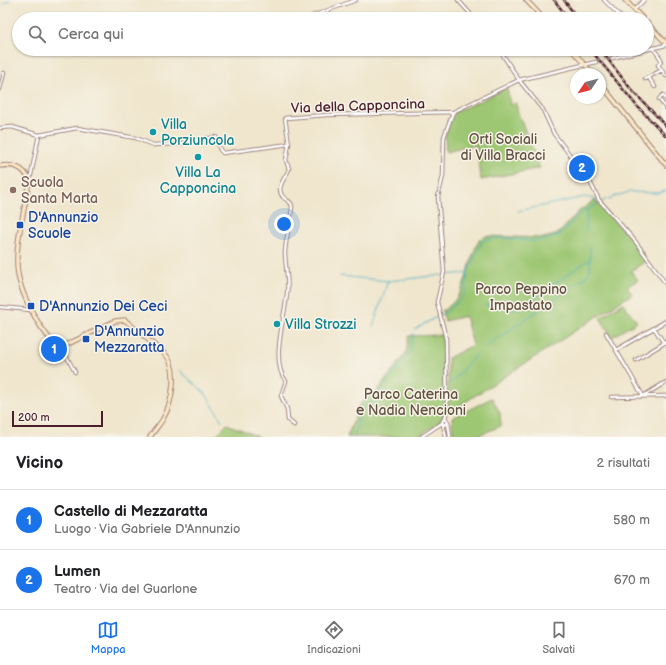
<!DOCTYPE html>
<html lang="it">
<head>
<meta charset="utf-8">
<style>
  :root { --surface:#fff; --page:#f2f2f2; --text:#202124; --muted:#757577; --line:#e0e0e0; --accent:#1a73e8 }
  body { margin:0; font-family:"Balsamiq Sans",sans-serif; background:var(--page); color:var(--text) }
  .compass { position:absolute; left:570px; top:68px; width:36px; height:36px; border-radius:50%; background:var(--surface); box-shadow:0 1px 3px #0004; rotate:235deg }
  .scale { position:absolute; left:12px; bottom:10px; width:91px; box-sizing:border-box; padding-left:4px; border:2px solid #4a1f2b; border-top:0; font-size:11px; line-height:14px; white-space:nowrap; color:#4a1f2b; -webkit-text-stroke:3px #f7f3e8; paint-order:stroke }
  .you { position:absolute; left:284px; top:224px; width:14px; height:14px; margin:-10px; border:3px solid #fff; border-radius:50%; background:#1a73e8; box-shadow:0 0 0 6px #1a73e833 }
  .badge { display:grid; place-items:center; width:26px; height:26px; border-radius:50%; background:var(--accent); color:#fff; font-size:13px; font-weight:700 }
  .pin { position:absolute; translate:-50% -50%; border:2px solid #fff; box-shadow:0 1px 4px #0006 }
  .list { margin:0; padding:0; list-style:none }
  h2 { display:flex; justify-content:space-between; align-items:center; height:52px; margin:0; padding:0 16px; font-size:17px }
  h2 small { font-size:13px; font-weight:400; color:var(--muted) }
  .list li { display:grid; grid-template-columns:26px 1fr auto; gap:12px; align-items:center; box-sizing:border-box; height:60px; padding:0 16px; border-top:1px solid var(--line) }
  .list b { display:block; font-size:15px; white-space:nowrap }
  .list p { margin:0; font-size:13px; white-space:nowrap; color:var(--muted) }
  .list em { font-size:13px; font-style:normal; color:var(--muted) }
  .icon { flex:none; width:22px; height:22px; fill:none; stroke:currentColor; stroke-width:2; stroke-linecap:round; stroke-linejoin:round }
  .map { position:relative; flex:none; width:666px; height:437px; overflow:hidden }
  .search { position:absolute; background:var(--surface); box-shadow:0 1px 3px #0004; left:12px; right:12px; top:12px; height:44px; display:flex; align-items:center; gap:10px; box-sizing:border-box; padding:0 14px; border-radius:22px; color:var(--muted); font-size:15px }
  .sheet { height:172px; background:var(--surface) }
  nav { display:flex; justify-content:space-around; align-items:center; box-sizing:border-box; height:56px; border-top:1px solid var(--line); background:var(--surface); font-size:11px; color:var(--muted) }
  nav a { display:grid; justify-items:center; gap:2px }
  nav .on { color:var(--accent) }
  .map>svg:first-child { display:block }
  .green { fill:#9ec773; stroke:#74734f }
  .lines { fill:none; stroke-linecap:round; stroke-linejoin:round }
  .stream { stroke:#44adc3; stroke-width:1 }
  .street-tunnel { stroke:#cfbead; stroke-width:2.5; stroke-dasharray:2.5 1; stroke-linecap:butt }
  .street-casing { stroke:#9d827c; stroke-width:4.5 }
  .secondary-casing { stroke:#9d827c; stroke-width:5.5 }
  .street { stroke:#fff; stroke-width:2.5 }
  .secondary { stroke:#fae7c3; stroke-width:3.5 }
  .rail-casing { stroke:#4a1f2b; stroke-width:2.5 }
  .rail { stroke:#f7f3e8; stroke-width:1; stroke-dasharray:3; stroke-linecap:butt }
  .culture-dot { fill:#0f9aa8; stroke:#f7f3e8; stroke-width:1.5 }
  .education-dot { fill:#8d6e63; stroke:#f7f3e8; stroke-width:1.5 }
  .transit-dot { fill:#1a4fb4; stroke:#f7f3e8; stroke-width:1.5 }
  .labels { text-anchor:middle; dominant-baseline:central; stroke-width:3; stroke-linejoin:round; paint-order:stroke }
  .street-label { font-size:14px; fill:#4a1f2b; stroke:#f7f3e8 }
  .culture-label { font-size:14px; fill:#0d838f; stroke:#f7f3e8; text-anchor:start }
  .park-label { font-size:14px; fill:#635141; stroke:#f7f3e8 }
  .education-label { font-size:14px; fill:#785e54; stroke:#f7f3e8; text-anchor:start }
  .transit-label { font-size:14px; fill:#164399; stroke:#f7f3e8; text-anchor:start }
</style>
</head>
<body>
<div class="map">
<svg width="666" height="437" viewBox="0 0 666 437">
  <rect width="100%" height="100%" fill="#f7f3e8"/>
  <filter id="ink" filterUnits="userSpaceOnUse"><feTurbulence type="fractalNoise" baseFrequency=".025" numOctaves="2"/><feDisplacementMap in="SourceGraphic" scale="8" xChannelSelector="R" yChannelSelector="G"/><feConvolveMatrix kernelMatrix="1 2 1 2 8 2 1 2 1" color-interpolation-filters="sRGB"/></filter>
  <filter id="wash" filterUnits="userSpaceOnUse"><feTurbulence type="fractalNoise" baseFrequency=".012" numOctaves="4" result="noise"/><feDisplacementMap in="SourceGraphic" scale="16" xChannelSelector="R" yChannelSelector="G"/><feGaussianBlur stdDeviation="0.9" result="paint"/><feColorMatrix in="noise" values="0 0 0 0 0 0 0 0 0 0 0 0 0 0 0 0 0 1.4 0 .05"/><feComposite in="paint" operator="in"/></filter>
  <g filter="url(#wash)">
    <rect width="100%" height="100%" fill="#f0e6cd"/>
    <path class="green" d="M507,88L510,105L516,103L518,113L540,168L481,180L476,145L446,152L445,136L454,113Z
      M595,200L642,252L646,261L631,271L638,280L627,287L632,294L450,412L448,402V358L473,345L465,316L445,321L442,311C469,297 466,262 480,239L486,236L544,238L555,235L562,230L579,211Z
      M623,303L637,322L612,337L600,318Z
      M442,335L445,410L444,416L439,422L418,437H347L360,404L375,394L406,353L409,336Z
      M492,398L500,413L501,426L474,437H453L452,418Z
      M227,424L259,437H214Z"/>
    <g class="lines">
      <path class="stream" d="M0,6L10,0
        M602,201L629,192L657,193L666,191
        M518,211L585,197L598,200
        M586,230L587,210
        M445,275L468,273
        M340,276L388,281L442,275
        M485,305L512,309L519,308L590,259
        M373,327L388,281
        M415,329L446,312L460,300L465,292L468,272L482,241C499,233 525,244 543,240C566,237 566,226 580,214C586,209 593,207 599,203
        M485,347L586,277L590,270V247
        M179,370L206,394L222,421
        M451,383L477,353
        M354,437L358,420L364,407L377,400L381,390L410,352L413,334"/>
    </g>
  </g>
  <g filter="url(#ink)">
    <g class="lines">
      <path class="street-tunnel" d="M596,62L612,58"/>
      <defs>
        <path id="street" d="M458,0L475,19
          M604,0L623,19
          M634,10L644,0
          M304,19L356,0
          M653,48L661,59V62L658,65L666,76
          M499,49L519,80L543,110L554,134L589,180L599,200L635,241L666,284
          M612,58L666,45
          M649,78L655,87
          M645,79L662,70
          M0,89L4,73
          M666,99L663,95L659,99L666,108
          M0,128L12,127L39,135L77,128L136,138L153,145L178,144L216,137L220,150L223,153L289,144
          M29,179L31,175L39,135
          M0,307L31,310
          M654,328L664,343
          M606,333L616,350L666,321
          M61,346L75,372
          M616,350L643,396
          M636,360L666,342
          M645,395L666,382
          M611,397L666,396
          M442.5 422a2.5 2.5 0 1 1 5 0a2.5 2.5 0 1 1-5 0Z
          M445,420L447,409L446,339L437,302L444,272L438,197L443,176L444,137L453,112
          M448,422L450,437
          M294,425L288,420L287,409L281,396L286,381C270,363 285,317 287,294C289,280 285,266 285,252C286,236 291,222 292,206C291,201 287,201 283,197C275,188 286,177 289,169L286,160L289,144L285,118L327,115L453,112L519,80L596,62
          M443,425L446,437
          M421,437L442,423"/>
        <path id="secondary" d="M526,0L544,19
          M625,0L643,19
          M647,23L666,43
          M571,49L593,74
          M600,83L666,165
          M0,166C12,164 24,167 29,180C26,207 13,248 18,274C21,293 31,311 41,327C47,335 53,346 64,346L115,321L125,320L166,355C179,370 172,403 163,419C159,425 154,431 150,437"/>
      </defs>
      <use href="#street" class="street-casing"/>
      <use href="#secondary" class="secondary-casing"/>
      <use href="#street" class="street"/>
      <use href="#secondary" class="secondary"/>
      <defs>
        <path id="rail" d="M554,0L569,19
          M564,0L578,19
          M590,49L636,105L666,136
          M600,49L630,88L666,126"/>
      </defs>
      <use href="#rail" class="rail-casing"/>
      <use href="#rail" class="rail"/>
    </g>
  </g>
  <g class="culture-dot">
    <circle cx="153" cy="132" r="4"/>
    <circle cx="198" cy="157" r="4"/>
    <circle cx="277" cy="324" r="4"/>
  </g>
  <circle class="education-dot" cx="13" cy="190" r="4"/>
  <g class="transit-dot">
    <rect x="16" y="221" width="8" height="8" rx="2"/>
    <rect x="27" y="302" width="8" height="8" rx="2"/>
    <rect x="82" y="335" width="8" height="8" rx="2"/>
  </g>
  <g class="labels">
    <g class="street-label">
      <text transform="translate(358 106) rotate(-2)">Via della Capponcina</text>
    </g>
    <g class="culture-label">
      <text x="161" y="124">Villa<tspan x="161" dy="16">Porziuncola</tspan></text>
      <text x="198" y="172" text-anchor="middle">Villa La<tspan x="198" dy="16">Capponcina</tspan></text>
      <text x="285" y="324">Villa Strozzi</text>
    </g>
    <g class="park-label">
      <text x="503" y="139">Orti Sociali<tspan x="503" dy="16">di Villa Bracci</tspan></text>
      <text x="521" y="289">Parco Peppino<tspan x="521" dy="16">Impastato</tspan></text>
      <text x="411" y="394">Parco Caterina<tspan x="411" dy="16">e Nadia Nencioni</tspan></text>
    </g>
    <g class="education-label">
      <text x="21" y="182">Scuola<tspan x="21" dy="16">Santa Marta</tspan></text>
    </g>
    <g class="transit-label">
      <text x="28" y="217">D'Annunzio<tspan x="28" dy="16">Scuole</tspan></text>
      <text x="39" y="306">D'Annunzio Dei Ceci</text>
      <text x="94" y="331">D'Annunzio<tspan x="94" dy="16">Mezzaratta</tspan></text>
    </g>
  </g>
</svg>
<svg class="compass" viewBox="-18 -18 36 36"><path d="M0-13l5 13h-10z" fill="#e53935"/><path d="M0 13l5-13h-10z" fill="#757577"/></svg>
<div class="scale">200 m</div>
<div class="you"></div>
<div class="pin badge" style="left:54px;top:349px">1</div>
<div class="pin badge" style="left:582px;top:168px">2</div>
<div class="search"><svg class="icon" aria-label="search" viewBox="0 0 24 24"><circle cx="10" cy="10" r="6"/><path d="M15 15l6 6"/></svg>Cerca qui</div>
</div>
<section class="sheet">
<h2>Vicino<small>2 risultati</small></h2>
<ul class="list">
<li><span class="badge">1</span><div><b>Castello di Mezzaratta</b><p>Luogo · Via Gabriele D'Annunzio</p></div><em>580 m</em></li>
<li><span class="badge">2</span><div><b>Lumen</b><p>Teatro · Via del Guarlone</p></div><em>670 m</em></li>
</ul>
</section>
<nav>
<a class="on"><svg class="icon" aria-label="map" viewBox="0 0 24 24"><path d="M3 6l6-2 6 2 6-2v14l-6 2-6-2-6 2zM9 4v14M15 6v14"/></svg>Mappa</a>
<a><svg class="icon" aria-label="directions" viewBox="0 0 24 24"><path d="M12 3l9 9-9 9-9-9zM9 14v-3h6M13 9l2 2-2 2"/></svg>Indicazioni</a>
<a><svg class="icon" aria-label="saved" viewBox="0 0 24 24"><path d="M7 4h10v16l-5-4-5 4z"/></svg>Salvati</a>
</nav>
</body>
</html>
